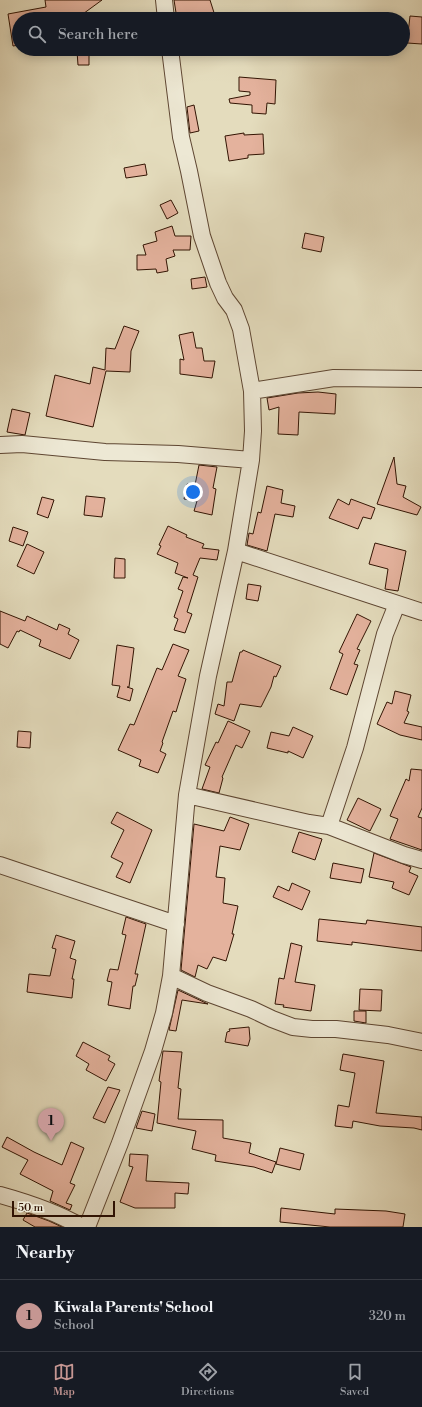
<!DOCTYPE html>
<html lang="en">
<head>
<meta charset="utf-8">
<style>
  :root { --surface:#171b24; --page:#20242c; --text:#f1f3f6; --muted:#9ea1a6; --line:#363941; --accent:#c59692 }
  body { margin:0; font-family:"Libre Bodoni",serif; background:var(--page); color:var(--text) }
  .scale { position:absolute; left:12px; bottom:10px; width:103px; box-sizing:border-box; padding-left:4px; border:2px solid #321403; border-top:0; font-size:11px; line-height:14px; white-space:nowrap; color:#321403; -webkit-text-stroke:3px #ede8d4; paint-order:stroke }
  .you { position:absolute; left:193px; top:492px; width:14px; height:14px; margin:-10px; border:3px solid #fff; border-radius:50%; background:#1a73e8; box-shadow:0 0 0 6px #1a73e833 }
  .badge { display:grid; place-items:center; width:26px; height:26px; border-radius:50%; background:var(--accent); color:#111; font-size:13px; font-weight:700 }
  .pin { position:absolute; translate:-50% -33px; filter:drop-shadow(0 1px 2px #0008) }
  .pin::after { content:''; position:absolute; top:21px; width:14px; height:12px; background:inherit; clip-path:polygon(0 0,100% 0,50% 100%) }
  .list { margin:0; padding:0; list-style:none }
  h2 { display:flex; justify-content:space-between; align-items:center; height:52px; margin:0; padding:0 16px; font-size:17px }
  h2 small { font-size:13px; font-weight:400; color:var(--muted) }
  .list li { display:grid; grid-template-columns:26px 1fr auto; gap:12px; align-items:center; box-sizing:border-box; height:72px; padding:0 16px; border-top:1px solid var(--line) }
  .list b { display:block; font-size:15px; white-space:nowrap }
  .list p { margin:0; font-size:13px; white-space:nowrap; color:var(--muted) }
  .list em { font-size:13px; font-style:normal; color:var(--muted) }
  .icon { flex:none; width:22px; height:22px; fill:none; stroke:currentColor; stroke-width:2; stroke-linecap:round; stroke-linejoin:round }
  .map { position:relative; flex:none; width:422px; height:1227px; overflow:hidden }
  .search { position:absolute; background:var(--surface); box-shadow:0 2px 10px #0003; left:12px; right:12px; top:12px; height:44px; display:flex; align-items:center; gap:10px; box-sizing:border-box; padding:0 14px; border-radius:22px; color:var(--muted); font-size:15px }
  .sheet { height:124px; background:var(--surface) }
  nav { display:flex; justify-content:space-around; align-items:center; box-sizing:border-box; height:56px; border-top:1px solid var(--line); background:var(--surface); font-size:11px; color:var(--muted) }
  nav a { display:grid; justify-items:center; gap:2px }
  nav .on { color:var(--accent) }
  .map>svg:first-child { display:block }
  .building { fill:#e4b29d; stroke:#321403 }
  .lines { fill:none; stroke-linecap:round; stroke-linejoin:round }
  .street-casing { stroke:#5e4632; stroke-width:18 }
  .street { stroke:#ede8d4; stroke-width:16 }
</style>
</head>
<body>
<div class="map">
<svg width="422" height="1227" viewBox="0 0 422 1227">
  <rect width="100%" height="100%" fill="#e4dcbd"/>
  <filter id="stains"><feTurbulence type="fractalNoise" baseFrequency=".005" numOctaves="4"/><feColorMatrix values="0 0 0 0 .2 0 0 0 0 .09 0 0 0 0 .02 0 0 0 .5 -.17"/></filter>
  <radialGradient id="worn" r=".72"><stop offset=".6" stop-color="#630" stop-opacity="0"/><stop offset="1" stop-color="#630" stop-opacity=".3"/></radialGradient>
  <path class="building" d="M45,0H102L76,19H66V17L19,19V45L13,46L8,14L46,7Z
    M174,0H210L216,19H177Z
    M410,16L422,17V44L407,43Z
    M89,50V65H78L77,51Z
    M239,77L276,80L275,104L267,103L266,114L252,113V105L230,103L229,99L250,95V92L239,91Z
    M194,105L199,131L190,133L187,107Z
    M244,133V135L263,134L264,154L248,155V158L229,161L225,136Z
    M145,164L147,175L126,178L124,168Z
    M171,200L178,213L167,219L160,205Z
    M172,226L175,236H191L190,250H173L175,256L166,259L168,271L157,273L156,269L137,270V255H146L143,245L157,241L155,232Z
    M305,233L324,237L321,252L302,248Z
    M205,277L207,287L192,289L191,279Z
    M124,326L139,331L131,351L130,372L106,371L93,427L46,416L55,375L90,384L93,367L105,370L106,348L115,349Z
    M193,332L196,348H202L204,361H215L212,378L180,374V359L184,360L179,335Z
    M318,392L336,394L335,414L299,412L298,435L278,434L279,407L269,410L267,398L298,393Z
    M12,409L30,413L25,435L7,432Z
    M394,457L397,484L406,486L403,497L421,507L417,515L377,504Z
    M199,465L217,467L213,488L216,489L212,515L194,511L197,501L184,499L187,484L195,485Z
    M267,486L283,490L281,503L295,506L293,517L275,514L267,551L247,545L249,533L253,534L258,512L261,513Z
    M86,496L105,498L102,517L84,515Z
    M42,497L54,500L48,518L37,514Z
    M338,499L349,505L351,499L375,508L371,519L363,517L358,529L329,518Z
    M168,526L187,535L186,537L204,544L202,548L219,550L217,560L200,558L193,575L198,577L187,612L192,614L185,633L174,630L178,619L174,617L183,591L178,589L183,577L188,578L175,573L178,563L157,554L161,546L159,545Z
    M13,527L28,532L23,546L9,541Z
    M375,543L406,551L398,591L385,589L388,569L369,564Z
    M27,544L44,552L34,574L17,566Z
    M115,558L125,559V578H114Z
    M248,584L261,586L258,601L246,599Z
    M0,611L25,621L27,616L57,630L59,624L70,629L68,634L79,640L70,659L39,646L41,640L20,630L19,632L17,631L8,648L0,644Z
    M357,614L371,621L357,649L360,650L354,664L358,665L347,695L330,689L343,654L339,652Z
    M173,644L189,650L178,676L186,679L176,712L173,711L162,742L163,743L160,751L166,754L158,773L139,766L141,760L118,750L130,724L134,725L157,668L162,670Z
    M117,645L134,648L129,687H127L133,689L130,701L117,697L120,686L112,685Z
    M243,650L281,666L276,677L274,676L271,687L261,707L240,704L234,721L215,714L218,704L224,706L227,682H232L240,652H242Z
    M395,691L411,695L407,711L409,712L404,723L422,727V740L400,735L377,724L387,702L392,704Z
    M228,721L250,731L242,748L236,745L222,777L223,778L219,793L202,789L210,767L205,765L216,742L218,743Z
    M293,727L313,736L303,758L288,751V753L267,748L271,732L289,736Z
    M18,731L31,732L30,748L17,747Z
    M411,769L422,770V808L418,817L422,818V850L390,839L398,819L390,816L406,779L409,781Z
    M358,798L381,809L370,831L347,820Z
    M117,812L152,830L130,883L116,877L123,863L111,857L124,830L111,823Z
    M230,817L249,824L240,850L220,846L216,877L225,878L223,903L238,906L232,934H234L226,961L213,957L207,969L198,965L195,977L181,970L194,824L224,831Z
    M299,832L322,839L315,860L292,852Z
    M374,853L411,867L409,872L418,876L409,895L392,888L394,882L369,877Z
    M333,863L364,869L361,883L330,878Z
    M292,883L310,891L302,910L273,897L278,886L289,891Z
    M126,917L146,924L135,974H138L135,986H133L130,1009L108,1005L112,982L107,981L110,969L118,970L126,935L122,934Z
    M319,919L366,924L367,920L422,927V951L352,942V945L317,941Z
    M56,935L75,941L70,958L76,960L72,979H74L72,998L27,992L29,974L50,976L56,949L52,948Z
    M291,943L302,946L295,982L315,985L311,1011L283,1007L284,1005L275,1004L279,978L284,979Z
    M360,989L382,990L381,1011L359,1010Z
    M178,990L208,1004L182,1000L176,1031L169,1030Z
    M354,1011H366V1023L354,1021Z
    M249,1027L250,1039L248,1046L225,1042L227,1032L230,1031L229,1029Z
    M83,1042L110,1056L108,1060L115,1064L106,1081L86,1070L89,1064L76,1056Z
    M163,1051L182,1052L178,1088L181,1089L178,1119L223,1120V1138L251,1143L249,1153L276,1162L272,1173L254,1167L215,1161L216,1155L192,1149L196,1131L157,1123L161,1082L159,1081Z
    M343,1054L384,1061L376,1113L422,1117V1130L414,1128L380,1126L353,1121L352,1128L335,1126L338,1105L349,1107L355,1073L340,1070Z
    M108,1087L120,1090L105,1123L93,1118Z
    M142,1111L155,1114L152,1131L136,1128Z
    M7,1137L34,1152L62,1165L71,1142L84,1148L70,1183L75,1185L66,1203L72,1205L70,1210L50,1201L53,1191L20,1174L28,1160L2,1147Z
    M280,1148L304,1154L300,1170L276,1164Z
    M130,1154L148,1155L146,1181L189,1183L188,1194L175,1193V1208H135L120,1202L133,1167L129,1166Z
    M281,1208L335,1214V1209L386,1211L405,1214L403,1227H330L280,1222Z
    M27,1213L49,1221L62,1227H35L23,1220Z"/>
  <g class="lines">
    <defs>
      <path id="street" d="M164,0L166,19
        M252,391L334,378L422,379
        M0,445L22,444L105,452L178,454L251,460
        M236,551L422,612
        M187,795L309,823L329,826L404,855L422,860
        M329,826L355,748L385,634L397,604
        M0,865L176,924
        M171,976L207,993L251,1009L272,1019L293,1027L312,1029H336L388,1035L422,1042
        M0,1195C29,1203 56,1212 82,1227
        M87,1227L120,1143L153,1051L164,1013L171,976L187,795L208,676L236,551L251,460L253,431L252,391L241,329L234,310L225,298L218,283L202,236L189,171L181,137L170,49"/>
    </defs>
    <use href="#street" class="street-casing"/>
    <use href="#street" class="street"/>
  </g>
  <rect width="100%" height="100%" filter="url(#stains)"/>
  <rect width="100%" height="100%" fill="url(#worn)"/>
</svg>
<div class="scale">50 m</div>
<div class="you"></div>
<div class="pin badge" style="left:51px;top:1141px">1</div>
<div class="search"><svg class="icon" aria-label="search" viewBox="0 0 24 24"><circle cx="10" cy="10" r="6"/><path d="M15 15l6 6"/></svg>Search here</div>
</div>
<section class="sheet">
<h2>Nearby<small></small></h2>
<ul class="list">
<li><span class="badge">1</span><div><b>Kiwala Parents' School</b><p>School</p></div><em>320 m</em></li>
</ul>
</section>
<nav>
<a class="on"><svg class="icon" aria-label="map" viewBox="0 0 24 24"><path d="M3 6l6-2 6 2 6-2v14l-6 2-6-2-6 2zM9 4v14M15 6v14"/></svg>Map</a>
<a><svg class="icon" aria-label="directions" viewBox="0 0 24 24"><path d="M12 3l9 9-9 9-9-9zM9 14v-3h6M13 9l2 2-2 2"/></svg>Directions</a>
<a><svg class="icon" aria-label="saved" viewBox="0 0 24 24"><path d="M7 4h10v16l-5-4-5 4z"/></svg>Saved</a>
</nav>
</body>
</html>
